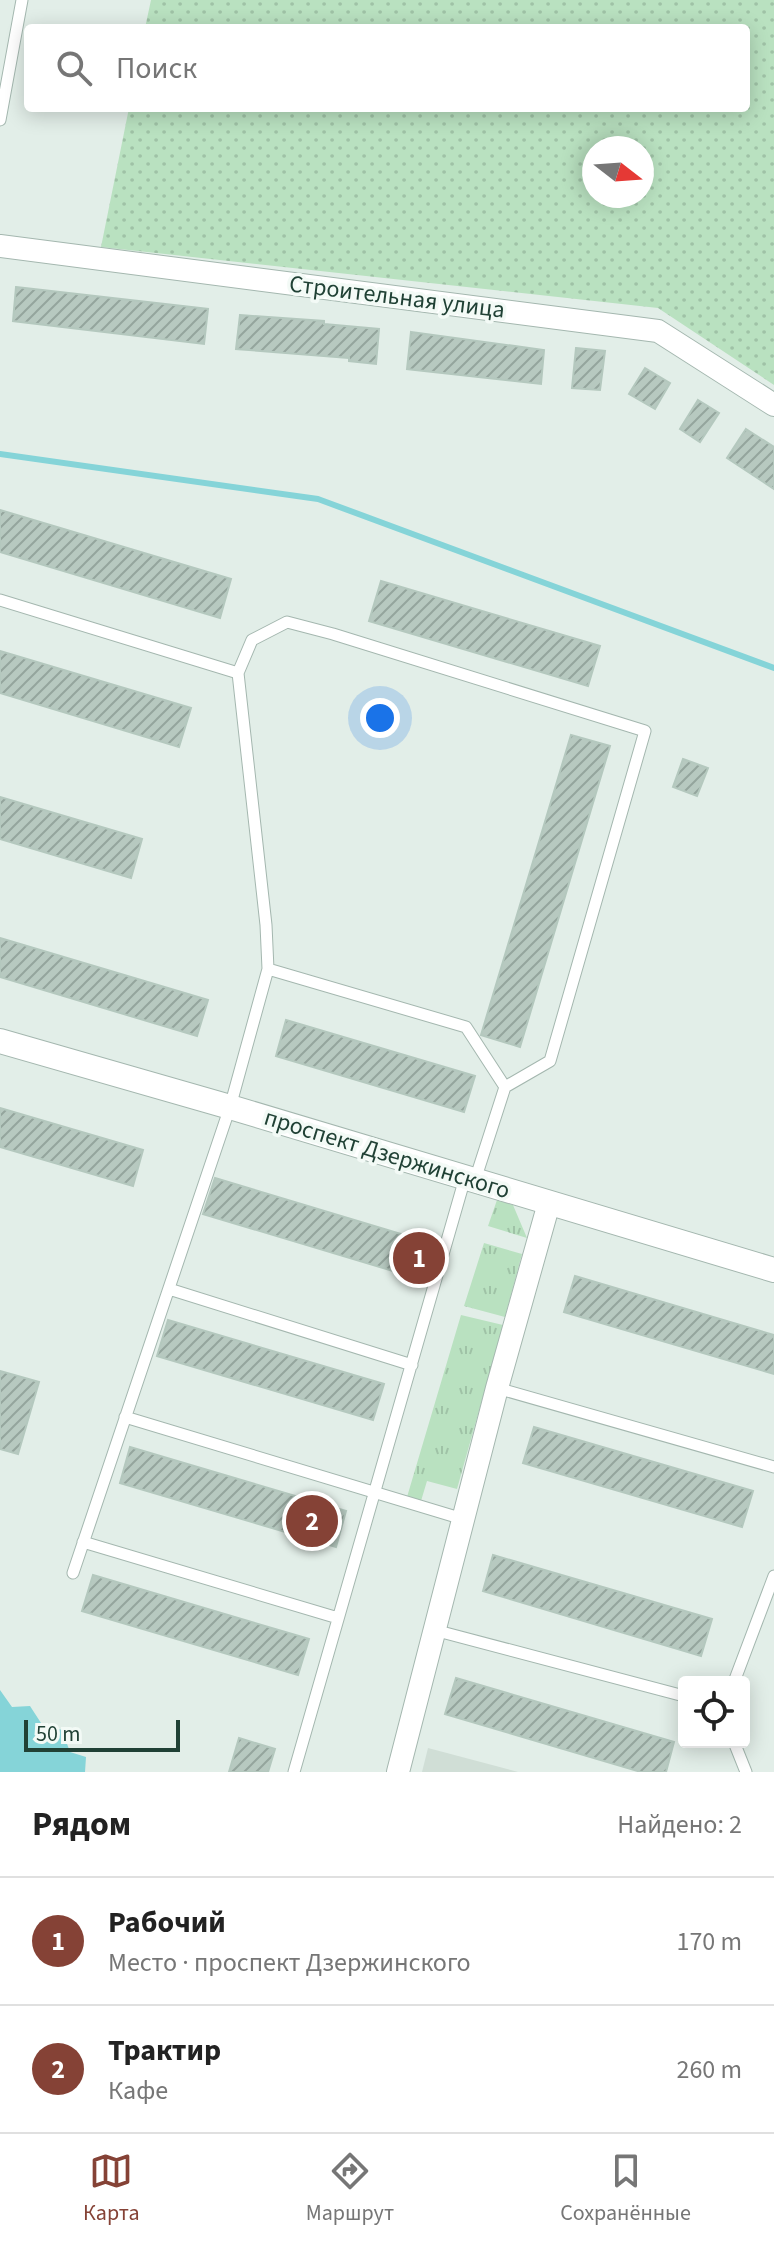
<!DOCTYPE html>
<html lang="ru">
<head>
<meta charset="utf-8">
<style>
  :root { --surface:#fff; --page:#f6f6f6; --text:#222; --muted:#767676; --line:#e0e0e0; --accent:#854236 }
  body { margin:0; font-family:"Source Sans 3",sans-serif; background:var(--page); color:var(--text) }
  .controls { position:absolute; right:24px; bottom:24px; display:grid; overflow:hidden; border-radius:8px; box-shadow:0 4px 20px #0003 }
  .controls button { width:72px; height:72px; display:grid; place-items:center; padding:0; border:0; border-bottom:2px solid var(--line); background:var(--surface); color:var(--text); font:40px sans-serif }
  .compass { position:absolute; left:582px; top:136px; width:72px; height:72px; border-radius:50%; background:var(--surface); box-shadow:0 4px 20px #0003; rotate:107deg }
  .scale { position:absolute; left:24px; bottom:20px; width:156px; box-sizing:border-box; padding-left:8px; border:4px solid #204135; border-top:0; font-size:22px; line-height:28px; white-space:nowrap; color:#204135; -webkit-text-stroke:6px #f3faf6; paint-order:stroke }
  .you { position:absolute; left:380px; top:718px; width:28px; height:28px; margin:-20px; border:6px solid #fff; border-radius:50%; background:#1a73e8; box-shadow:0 0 0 12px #1a73e833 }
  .badge { display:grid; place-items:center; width:52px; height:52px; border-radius:50%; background:var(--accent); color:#fff; font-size:26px; font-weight:700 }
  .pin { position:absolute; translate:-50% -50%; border:4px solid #fff; box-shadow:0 2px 8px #0006 }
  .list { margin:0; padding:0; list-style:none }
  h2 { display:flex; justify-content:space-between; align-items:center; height:104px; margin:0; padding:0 32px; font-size:34px }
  h2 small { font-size:26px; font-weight:400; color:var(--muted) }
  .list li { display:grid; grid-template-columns:52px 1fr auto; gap:24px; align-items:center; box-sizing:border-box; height:128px; padding:0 32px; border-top:2px solid var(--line) }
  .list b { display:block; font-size:30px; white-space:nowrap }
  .list p { margin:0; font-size:26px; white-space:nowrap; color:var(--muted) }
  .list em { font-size:26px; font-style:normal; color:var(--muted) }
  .icon { flex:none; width:44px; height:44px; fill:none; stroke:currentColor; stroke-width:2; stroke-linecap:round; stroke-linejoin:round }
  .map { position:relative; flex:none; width:774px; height:1772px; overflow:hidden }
  .search { position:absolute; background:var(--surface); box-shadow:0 4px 20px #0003; left:24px; right:24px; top:24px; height:88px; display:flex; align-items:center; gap:20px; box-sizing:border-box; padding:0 28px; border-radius:8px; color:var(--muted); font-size:30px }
  .sheet { height:360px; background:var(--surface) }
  nav { display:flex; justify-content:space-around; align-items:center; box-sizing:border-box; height:112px; border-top:2px solid var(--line); background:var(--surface); font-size:22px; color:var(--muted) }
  nav a { display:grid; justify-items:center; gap:4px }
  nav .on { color:var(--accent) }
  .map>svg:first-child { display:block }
  .built { fill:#d0ded6 }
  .grass { fill:url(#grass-tufts) }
  .park { fill:url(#park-dots); fill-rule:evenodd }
  .water { fill:#85d4d8 }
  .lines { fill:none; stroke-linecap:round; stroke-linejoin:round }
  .stream { stroke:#85d4d8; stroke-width:6 }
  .building { fill:url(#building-hatch); stroke:#b4c8be; stroke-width:2 }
  .service-casing { stroke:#a4b7af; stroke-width:13 }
  .minor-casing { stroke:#a4b7af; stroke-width:24 }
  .tertiary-casing { stroke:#a4b7af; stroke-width:26 }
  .service { stroke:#fff; stroke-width:11 }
  .minor { stroke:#fff; stroke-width:22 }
  .tertiary { stroke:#fff; stroke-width:24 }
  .labels { text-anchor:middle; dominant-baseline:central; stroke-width:7; stroke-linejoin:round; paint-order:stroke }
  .street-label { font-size:24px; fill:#204135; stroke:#f3faf6 }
</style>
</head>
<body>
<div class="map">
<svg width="774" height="1772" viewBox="0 0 774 1772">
  <defs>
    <pattern id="grass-tufts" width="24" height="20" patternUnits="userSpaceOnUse" patternTransform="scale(2)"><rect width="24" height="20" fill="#b9e1c0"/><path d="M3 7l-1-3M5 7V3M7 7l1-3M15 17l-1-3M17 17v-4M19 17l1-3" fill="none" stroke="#9fc2a6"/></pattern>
    <pattern id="park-dots" width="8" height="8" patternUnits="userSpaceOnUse" patternTransform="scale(2)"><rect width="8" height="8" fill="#b9e1c0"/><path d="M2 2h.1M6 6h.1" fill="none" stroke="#9fc2a6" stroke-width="1.8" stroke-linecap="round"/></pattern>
    <pattern id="building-hatch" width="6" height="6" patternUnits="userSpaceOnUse" patternTransform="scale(2)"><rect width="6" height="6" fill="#b7c9c0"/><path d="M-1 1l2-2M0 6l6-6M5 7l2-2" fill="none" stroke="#94a59d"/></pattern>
  </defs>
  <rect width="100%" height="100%" fill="#e2eee8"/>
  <path class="built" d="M428,1748L518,1772H422Z"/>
  <path class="grass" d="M497,1200L513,1205L527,1238L488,1226Z
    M484,1243L522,1254L505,1317L464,1306Z
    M461,1315L503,1325L457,1489L427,1481L421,1501L407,1497Z"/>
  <path class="park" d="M151,0H774V385L658,308L101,247L129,108H746V28H145ZM594,148H642V196H594Z"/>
  <path class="water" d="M0,1690L12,1707L30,1706L41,1723L62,1730L70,1752L86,1757L85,1772H0Z"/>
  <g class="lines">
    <path class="stream" d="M0,454L318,499L774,668"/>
  </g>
  <path class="building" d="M16,287L208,309L204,344L13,321Z
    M240,315L324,321V324L379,329L376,364L349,361V358L236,349Z
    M411,332L544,350L541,384L407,369Z
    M576,348L605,351L600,390L572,388Z
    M645,368L670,383L655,409L629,394Z
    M698,400L719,413L700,442L680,429Z
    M746,429L774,447V489L727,458Z
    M0,510L231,579L220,618L0,552Z
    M381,581L600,646L588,686L369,621Z
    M0,651L191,708L179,747L0,693Z
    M571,735L610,746L520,1047L481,1035Z
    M683,759L708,768L697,796L673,787Z
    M0,797L142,839L131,878L0,839Z
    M0,938L208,1000L197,1036L0,977Z
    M286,1020L475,1076L464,1112L276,1056Z
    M0,1108L143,1150L133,1186L0,1147Z
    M215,1178L424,1241L413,1277L203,1214Z
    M575,1276L774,1335V1374L564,1312Z
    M168,1320L384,1384L373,1420L157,1356Z
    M0,1371L39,1382L18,1454L0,1449Z
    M534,1427L753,1491L742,1527L523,1463Z
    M130,1447L346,1511L336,1547L120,1483Z
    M493,1555L712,1619L701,1656L483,1591Z
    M93,1575L309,1639L298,1675L82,1611Z
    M456,1678L674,1742L666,1772H641L445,1714Z
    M239,1738L275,1749L268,1772H229Z"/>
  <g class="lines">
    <defs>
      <path id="service" d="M0,120L22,0
        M0,600L238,673
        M268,969L466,1027L505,1087
        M169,1289L412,1365
        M497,1388L774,1467
        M125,1417L463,1519
        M83,1542L338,1618
        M73,1573L230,1107L268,969L266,925L238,673L252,640L287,622L333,634L645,731L550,1061L505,1087L475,1180
        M434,1630L684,1696
        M734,1682L774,1576
        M734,1742L746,1772
        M294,1772L465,1178"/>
      <path id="minor" d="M0,246L658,331L774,405
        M398,1772L497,1388L549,1203"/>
      <path id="tertiary" d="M0,1041L230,1107L774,1270"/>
    </defs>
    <use href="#service" class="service-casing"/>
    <use href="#minor" class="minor-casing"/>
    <use href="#tertiary" class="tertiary-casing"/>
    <use href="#service" class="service"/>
    <use href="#minor" class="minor"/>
    <use href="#tertiary" class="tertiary"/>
  </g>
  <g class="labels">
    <g class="street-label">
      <text transform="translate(397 297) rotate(7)">Строительная улица</text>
      <text transform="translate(387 1154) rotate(17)">проспект Дзержинского</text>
    </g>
  </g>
</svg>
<div class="controls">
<button><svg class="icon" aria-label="locate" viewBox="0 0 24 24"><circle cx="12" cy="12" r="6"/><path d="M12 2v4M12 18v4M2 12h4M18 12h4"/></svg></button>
</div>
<svg class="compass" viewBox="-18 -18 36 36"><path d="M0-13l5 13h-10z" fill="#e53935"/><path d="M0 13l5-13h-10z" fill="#767676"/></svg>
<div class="scale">50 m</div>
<div class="you"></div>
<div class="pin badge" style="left:419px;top:1258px">1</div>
<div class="pin badge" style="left:312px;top:1521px">2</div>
<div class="search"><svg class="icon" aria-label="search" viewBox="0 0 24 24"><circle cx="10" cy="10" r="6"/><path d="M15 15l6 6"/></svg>Поиск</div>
</div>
<section class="sheet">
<h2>Рядом<small>Найдено: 2</small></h2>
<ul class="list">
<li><span class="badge">1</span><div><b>Рабочий</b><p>Место · проспект Дзержинского</p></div><em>170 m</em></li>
<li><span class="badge">2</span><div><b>Трактир</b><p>Кафе</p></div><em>260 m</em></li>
</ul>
</section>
<nav>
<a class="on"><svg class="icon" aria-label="map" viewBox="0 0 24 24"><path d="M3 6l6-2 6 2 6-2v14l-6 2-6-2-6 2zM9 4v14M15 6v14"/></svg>Карта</a>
<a><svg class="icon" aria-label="directions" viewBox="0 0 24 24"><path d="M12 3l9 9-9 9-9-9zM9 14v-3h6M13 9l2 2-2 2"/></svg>Маршрут</a>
<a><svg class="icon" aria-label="saved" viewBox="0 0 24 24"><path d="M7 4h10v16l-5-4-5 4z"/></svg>Сохранённые</a>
</nav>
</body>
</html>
